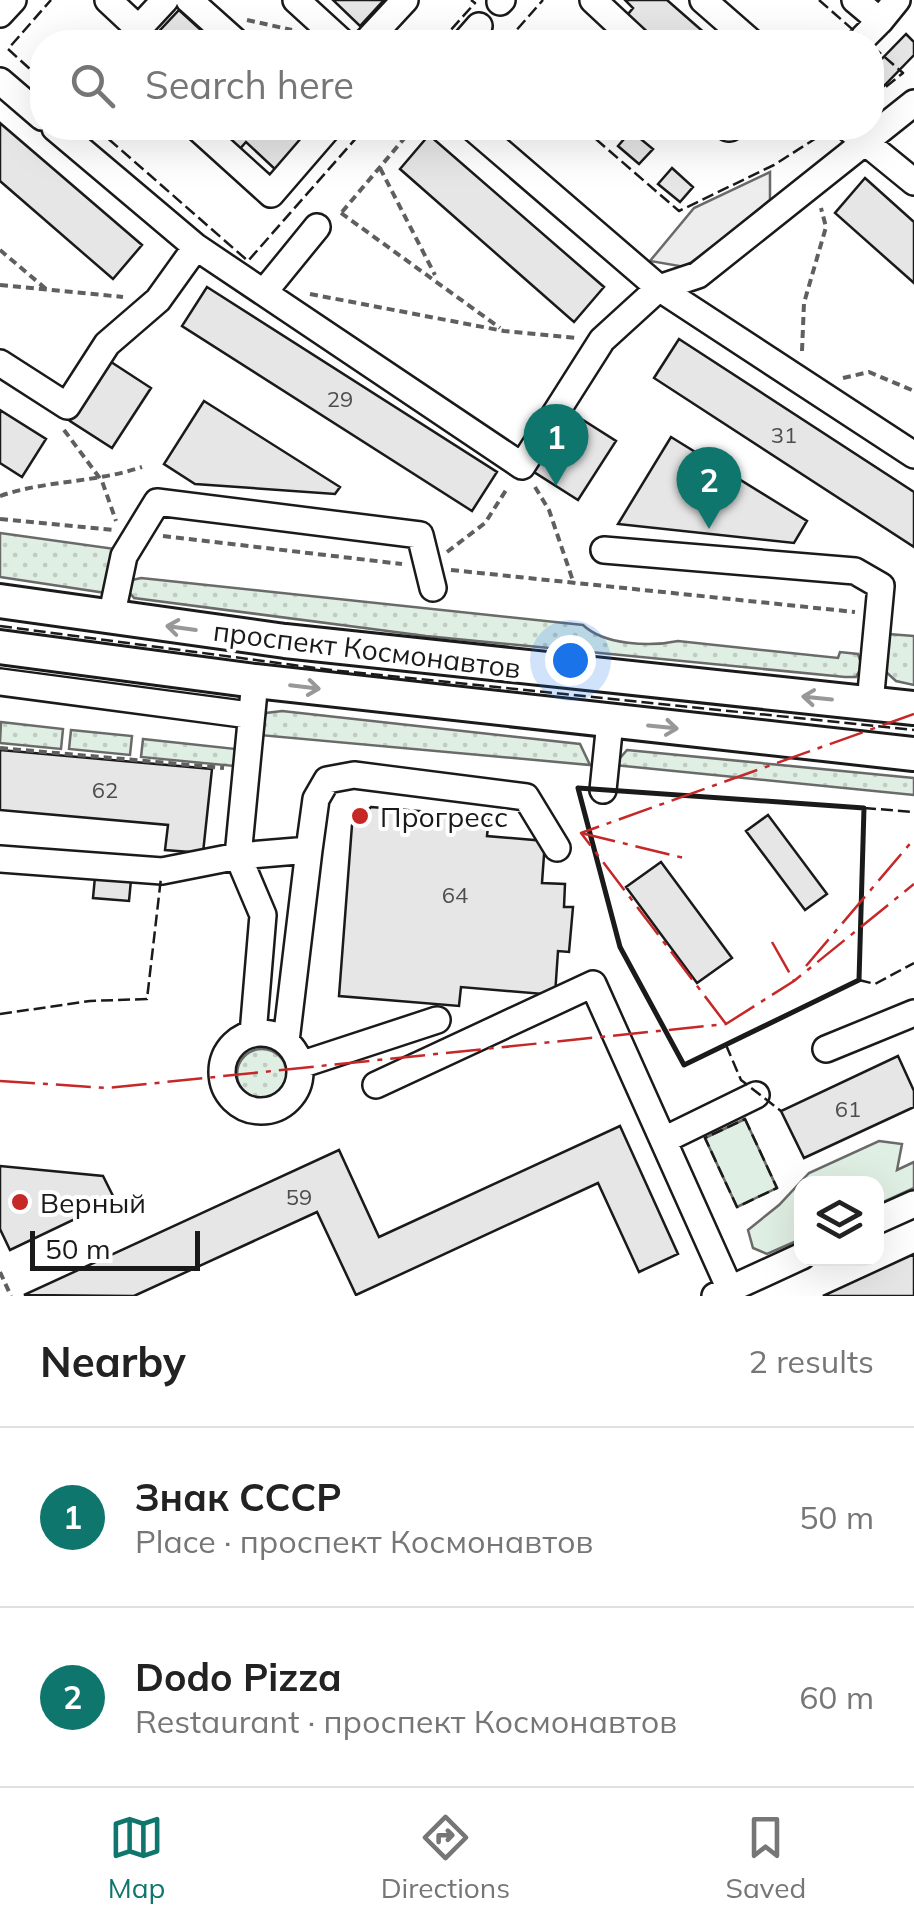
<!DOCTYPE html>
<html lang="en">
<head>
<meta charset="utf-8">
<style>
  :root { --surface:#fff; --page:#f6f6f6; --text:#222; --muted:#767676; --line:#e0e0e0; --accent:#0f766e }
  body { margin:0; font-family:Mulish,sans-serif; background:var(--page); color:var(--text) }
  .controls { position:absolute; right:30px; bottom:30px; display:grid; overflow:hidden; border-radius:20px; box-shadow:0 10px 40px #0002 }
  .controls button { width:90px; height:90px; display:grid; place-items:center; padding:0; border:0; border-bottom:2px solid var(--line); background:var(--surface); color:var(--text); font:50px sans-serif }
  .scale { position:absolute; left:30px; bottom:25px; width:170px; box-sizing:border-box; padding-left:10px; border:5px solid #1a1a1a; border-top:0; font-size:28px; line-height:35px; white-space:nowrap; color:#1a1a1a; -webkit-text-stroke:8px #fff; paint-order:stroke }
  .you { position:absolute; left:570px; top:660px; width:35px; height:35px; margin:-25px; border:8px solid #fff; border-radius:50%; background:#1a73e8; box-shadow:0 0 0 15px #1a73e833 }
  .badge { display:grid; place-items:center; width:65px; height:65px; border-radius:50%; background:var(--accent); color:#fff; font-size:32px; font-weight:700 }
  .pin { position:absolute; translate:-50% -82px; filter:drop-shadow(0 2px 5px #0008) }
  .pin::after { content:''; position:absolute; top:52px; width:35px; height:30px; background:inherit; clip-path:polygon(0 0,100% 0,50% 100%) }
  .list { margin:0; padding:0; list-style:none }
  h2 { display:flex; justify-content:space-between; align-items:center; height:130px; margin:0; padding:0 40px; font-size:42px }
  h2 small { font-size:32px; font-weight:400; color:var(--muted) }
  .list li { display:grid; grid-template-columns:65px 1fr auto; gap:30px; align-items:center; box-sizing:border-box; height:180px; padding:0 40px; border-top:2px solid var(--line) }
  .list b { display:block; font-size:38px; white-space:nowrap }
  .list p { margin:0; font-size:32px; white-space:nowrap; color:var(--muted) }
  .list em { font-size:32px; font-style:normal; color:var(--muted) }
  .icon { flex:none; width:55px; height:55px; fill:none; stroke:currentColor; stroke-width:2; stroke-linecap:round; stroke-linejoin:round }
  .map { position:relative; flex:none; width:914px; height:1296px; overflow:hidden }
  .search { position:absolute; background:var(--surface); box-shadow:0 10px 40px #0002; left:30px; right:30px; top:30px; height:110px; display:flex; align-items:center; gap:25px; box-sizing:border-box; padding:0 35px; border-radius:40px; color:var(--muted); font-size:38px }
  .sheet { height:490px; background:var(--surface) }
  nav { display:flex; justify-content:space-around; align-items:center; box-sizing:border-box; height:140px; border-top:2px solid var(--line); background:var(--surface); font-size:28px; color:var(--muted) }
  nav a { display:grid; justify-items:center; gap:5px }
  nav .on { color:var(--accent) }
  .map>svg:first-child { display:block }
  .grass { fill:url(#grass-dots); stroke:#6a6a6a; stroke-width:2.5 }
  .park { fill:#e0efe3; stroke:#6a6a6a; stroke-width:2.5 }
  .parking { fill:#ededed; stroke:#6a6a6a; stroke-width:2.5 }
  .building { fill:#e6e6e6; stroke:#1a1a1a; stroke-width:2.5 }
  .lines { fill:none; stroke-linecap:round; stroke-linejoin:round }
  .minor-casing { stroke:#1a1a1a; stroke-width:30 }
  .major-casing { stroke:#1a1a1a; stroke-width:38 }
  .path { stroke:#5f5f5f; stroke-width:4; stroke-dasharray:8 5; stroke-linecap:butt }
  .minor { stroke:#fff; stroke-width:25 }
  .major { stroke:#fff; stroke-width:32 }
  .fence { stroke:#1a1a1a; stroke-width:2.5; stroke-dasharray:12 5; stroke-linecap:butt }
  .wall { stroke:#1a1a1a; stroke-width:5 }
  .power { stroke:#c62828; stroke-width:2.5; stroke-dasharray:35 8 5 8; stroke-linecap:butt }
  .oneway { stroke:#989898 }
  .poi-dot { fill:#c62828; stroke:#fff; stroke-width:4 }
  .labels { text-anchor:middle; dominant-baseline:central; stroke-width:8; stroke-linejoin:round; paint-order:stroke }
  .number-label { font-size:22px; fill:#4d4d4d }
  .street-label { font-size:28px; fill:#1a1a1a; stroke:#fff }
  .poi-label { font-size:28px; fill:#1a1a1a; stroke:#fff; text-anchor:start }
</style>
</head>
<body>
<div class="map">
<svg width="914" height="1296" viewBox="0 0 914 1296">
  <defs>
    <pattern id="grass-dots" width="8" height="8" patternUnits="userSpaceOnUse" patternTransform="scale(2.5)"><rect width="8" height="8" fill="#e0efe3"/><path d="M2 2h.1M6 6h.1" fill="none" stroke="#c0ccc2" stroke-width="1.8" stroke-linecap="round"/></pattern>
  </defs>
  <rect width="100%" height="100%" fill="#fff"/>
  <path class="grass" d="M0,533L115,549L106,593L0,577Z
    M141,578L583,625C604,645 650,647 678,641L838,658L840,652L858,654L862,666L856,677H845L426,636L134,598L129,592L132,580Z
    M888,634L914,636V685L896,681L885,671Z
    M282,711L580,744L590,765L259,735L266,713Z
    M1,722L63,729L61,749L0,743Z
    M71,730L132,736L130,755L69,749Z
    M143,739L236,749L234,766L141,757Z
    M627,750L914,778V795L614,765Z
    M237 1074a25 25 0 1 1 50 0a25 25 0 1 1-50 0Z"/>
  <path class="park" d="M745,1119L777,1188L737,1207L705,1138Z
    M879,1141L902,1144L897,1170L914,1162V1188L877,1205L876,1184H802L801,1239L767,1254L753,1248L748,1230L779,1205L809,1173Z"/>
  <path class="parking" d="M770,172V200L725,237L685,267L650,261L694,208Z"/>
  <path class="building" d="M333,0H384L360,26Z
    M625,0H667L715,42H651L624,19L633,8Z
    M179,10L214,42H149Z
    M906,34L914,42V55L880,90L872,82V69Z
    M0,123L142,245L113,279L0,181Z
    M212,128H304L312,135L278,172L246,142L238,151Z
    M631,131L653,149L639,164L618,146Z
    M429,135L604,287L574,322L400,169Z
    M672,168L693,187L680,202L658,184Z
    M865,178L914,222V283L835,213Z
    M207,287L497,472L472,511L182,326Z
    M679,339L914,492V547L654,378Z
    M108,360L151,388L112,448L70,421Z
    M204,401L340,487L335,494L195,484L164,464Z
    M0,410L46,439L22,477L0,463Z
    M572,413L616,441L578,500L534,472Z
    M671,437L807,521L794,543L618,524Z
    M0,750L212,769L203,853L165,850L168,825L0,810Z
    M371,807L489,817L487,836L545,841L542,883L565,884L564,907H573L569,952L558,951L555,995L461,987L459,1006L339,996L352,825Z
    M768,815L827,894L805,910L746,831Z
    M661,862L732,958L697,983L626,887Z
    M95,877L131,880L129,901L93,898Z
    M898,1056L914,1091V1107L804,1158L781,1111Z
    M620,1126L678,1254L639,1272L598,1183L356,1295L317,1212L134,1296L24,1295L339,1150L379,1237Z
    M0,1166L103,1176L115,1200L10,1250L0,1229Z
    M914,1254V1296H823Z"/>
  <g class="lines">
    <defs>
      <path id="minor" d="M108,0L139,29
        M189,0L236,42
        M296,0L342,42
        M593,0L638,42
        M703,0L751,42
        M855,0L880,21L897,0
        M500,2L502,0
        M0,14L13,0
        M126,42L165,0
        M366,42L405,0
        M465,42L479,26
        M859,42L880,21
        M0,81L42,117
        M55,128L196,247L522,466L602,340L659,288L698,275L914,103
        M198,128L271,194L328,128
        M473,128L659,288L914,455
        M728,128H730
        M848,128L914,182
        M264,292L317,227
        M0,363L67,406L107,344L158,300L196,247
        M604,550L855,571L881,586L870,703
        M111,618L124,556L157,502L420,535L433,588
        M0,682L249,715
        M603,790L610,722
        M0,859L162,871L238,856L309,850L316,799L327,780L354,775L526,797L557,848
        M222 1072a39 39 0 1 1 78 0a39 39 0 1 1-78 0Z
        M253,1034L263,915L238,856L255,681
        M286,1041L309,850
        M826,1049L914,1013
        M300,1065L437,1020
        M376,1085L593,984L733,1296
        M664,1140L756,1095
        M876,1221L914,1204
        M715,1296L802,1256"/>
      <path id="major" d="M0,601L285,641L914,708
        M0,647L255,681L914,754"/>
    </defs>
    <use href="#minor" class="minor-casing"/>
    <use href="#major" class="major-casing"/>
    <path class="path" d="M247,20L292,30
      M380,168L435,275
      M342,212L413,128
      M341,213L500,328
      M0,250L46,289
      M0,285L123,297
      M310,294L504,331L577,338
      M802,351L804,303L826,227L821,208
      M843,378L869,372L914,391
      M64,430L102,481L116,521
      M535,487L549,510L574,584
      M0,496C46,480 95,483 142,467
      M0,519L114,530
      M163,536L402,564
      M447,552L485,523L508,487
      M451,570L855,612
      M0,748L224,768
      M0,1272L11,1296"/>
    <use href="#minor" class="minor"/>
    <use href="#major" class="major"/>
    <path class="fence" d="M819,0L860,36
      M440,42L475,3L471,0
      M506,42L543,0
      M872,46L903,73L872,98
      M42,80L8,49L51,0
      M96,128L248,261L365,128
      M583,128L679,211L774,165L832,128
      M0,626L331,670L914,730
      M864,808L914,812
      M859,980L875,984L914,963
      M0,1014L90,1001L147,999L161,878
      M726,1045L741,1080L781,1111
      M745,1119L777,1188L737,1207L705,1138Z"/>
    <path class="wall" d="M578,788L864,808L859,980L684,1065L620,947Z"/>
    <path class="power" d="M581,833L688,859
      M772,942L794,981
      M806,966L914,839
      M726,1024L581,833L914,714
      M0,1081L108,1088L726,1024L794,981L914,884"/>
  </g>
  <defs><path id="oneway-shaft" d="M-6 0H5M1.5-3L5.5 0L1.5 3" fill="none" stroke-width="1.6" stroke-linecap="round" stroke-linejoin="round" transform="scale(2.5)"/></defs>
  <g class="oneway">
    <use href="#oneway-shaft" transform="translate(181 628) rotate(-172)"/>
    <use href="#oneway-shaft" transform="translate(305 687) rotate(7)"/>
    <use href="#oneway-shaft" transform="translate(817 698) rotate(-174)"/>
    <use href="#oneway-shaft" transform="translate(663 727) rotate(6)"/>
  </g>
  <g class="poi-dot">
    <circle cx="360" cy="816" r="10"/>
    <circle cx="20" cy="1202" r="10"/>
  </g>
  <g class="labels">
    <g class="number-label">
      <text x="340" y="399">29</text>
      <text x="784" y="435">31</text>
      <text x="105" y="790">62</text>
      <text x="455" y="895">64</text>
      <text x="848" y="1109">61</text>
      <text x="299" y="1197">59</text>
    </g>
    <g class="street-label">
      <text transform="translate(367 649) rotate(7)">проспект Космонавтов</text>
    </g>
    <g class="poi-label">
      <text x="380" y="816">Прогресс</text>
      <text x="40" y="1202">Верный</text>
    </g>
  </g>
</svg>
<div class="controls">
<button><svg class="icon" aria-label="layers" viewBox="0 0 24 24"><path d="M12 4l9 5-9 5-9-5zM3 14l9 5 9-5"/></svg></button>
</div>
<div class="scale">50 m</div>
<div class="you"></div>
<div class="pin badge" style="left:556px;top:486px">1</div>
<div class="pin badge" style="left:709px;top:529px">2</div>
<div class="search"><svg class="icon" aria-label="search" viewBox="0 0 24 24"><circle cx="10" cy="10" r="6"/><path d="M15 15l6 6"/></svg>Search here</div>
</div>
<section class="sheet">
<h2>Nearby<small>2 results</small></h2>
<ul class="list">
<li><span class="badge">1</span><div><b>Знак СССР</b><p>Place · проспект Космонавтов</p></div><em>50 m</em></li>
<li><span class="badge">2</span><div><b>Dodo Pizza</b><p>Restaurant · проспект Космонавтов</p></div><em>60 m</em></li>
</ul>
</section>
<nav>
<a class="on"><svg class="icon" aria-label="map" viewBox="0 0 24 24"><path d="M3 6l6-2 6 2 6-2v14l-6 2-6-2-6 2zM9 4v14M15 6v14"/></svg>Map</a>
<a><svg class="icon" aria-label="directions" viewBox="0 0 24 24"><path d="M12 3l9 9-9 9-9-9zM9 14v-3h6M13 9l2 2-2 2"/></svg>Directions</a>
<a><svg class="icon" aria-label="saved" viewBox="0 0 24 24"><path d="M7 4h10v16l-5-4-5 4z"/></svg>Saved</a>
</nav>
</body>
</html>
